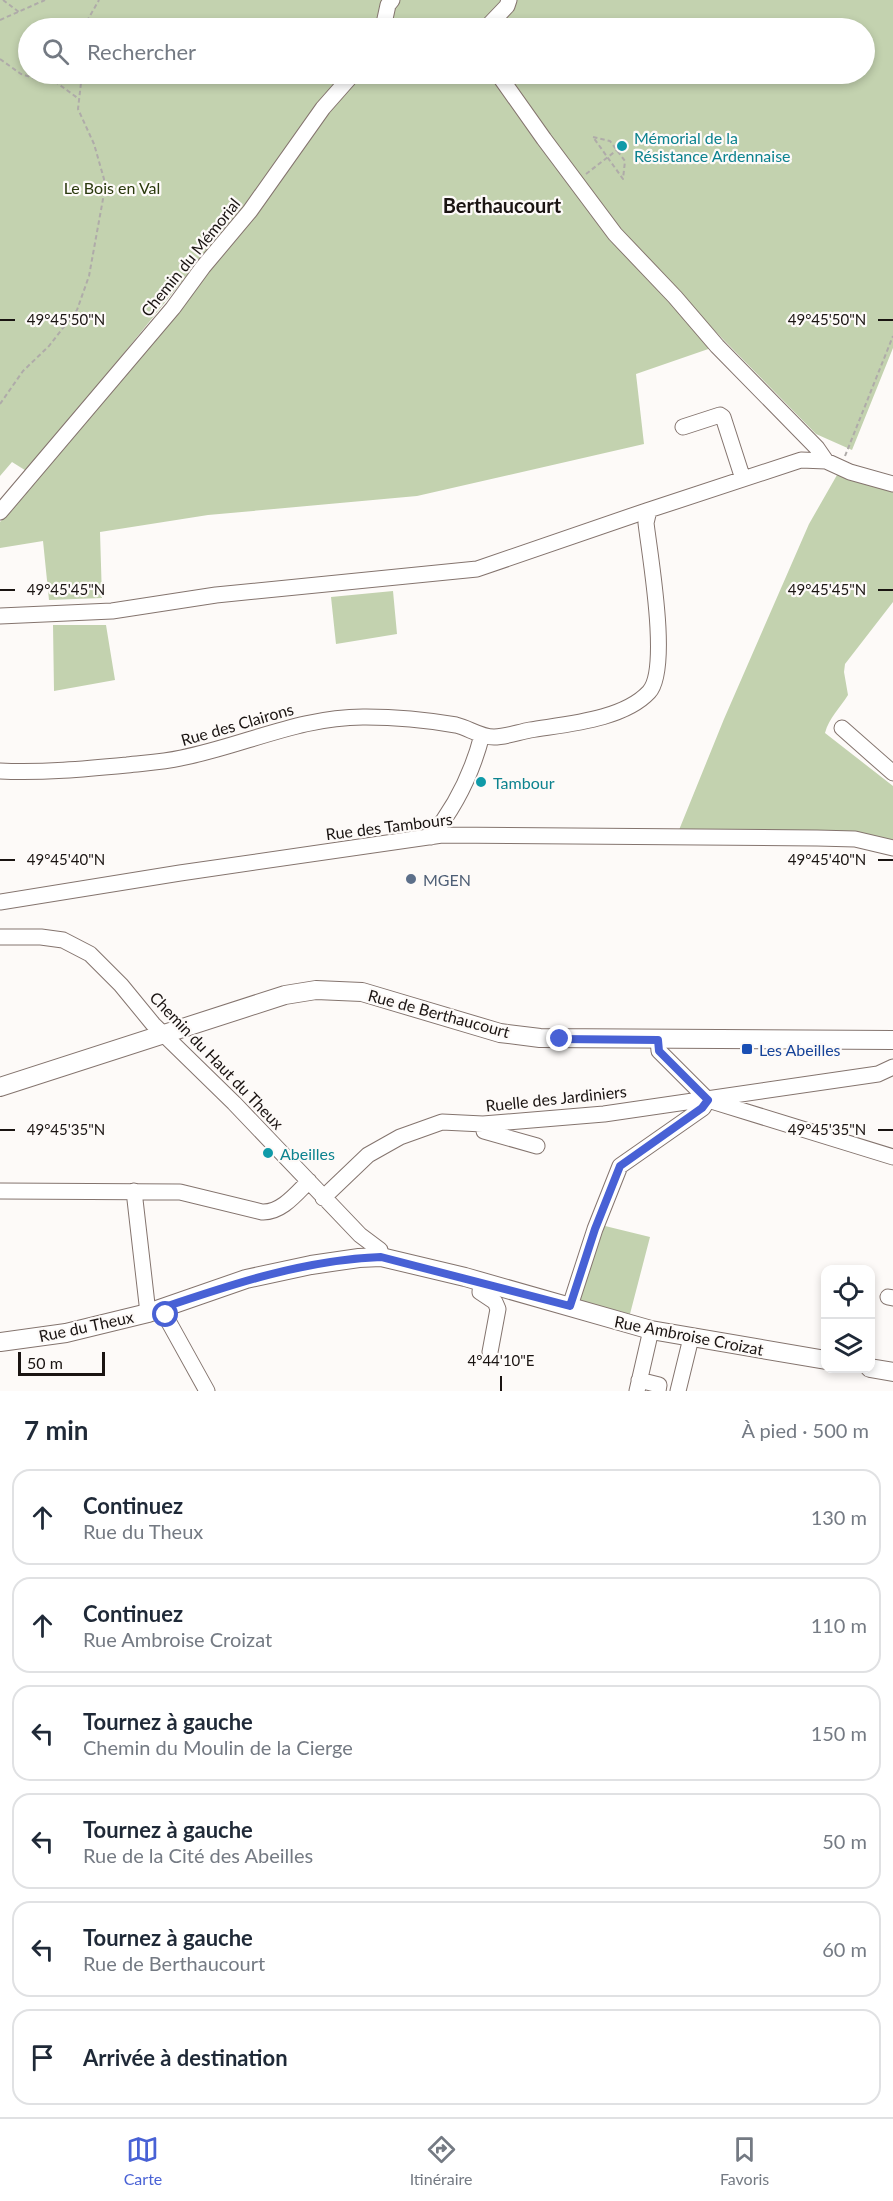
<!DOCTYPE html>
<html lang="fr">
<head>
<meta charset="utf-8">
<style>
  :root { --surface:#fff; --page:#f2f2f3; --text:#1f2937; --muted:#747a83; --line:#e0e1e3; --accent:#4861d5 }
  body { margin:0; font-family:Lato,sans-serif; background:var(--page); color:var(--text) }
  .controls { position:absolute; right:18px; bottom:18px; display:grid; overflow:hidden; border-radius:12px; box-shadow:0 3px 9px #0003 }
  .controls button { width:54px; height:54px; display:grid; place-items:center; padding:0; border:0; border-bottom:2px solid var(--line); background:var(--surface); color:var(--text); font:30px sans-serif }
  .scale { position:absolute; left:18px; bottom:15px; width:87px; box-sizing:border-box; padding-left:6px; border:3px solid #1a1412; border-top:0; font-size:16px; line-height:21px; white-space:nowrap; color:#1a1412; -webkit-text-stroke:4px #fdfaf8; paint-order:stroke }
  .stop { position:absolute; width:18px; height:18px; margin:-14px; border:4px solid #4861d5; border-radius:50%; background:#fff }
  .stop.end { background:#4861d5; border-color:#fff; box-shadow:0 2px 6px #0008 }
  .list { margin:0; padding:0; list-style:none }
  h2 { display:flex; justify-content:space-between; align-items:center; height:78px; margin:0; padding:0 24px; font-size:26px }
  h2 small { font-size:20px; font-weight:400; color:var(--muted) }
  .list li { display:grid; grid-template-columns:39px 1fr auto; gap:18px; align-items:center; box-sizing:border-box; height:96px; margin:0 12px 12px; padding:0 12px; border:2px solid var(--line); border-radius:18px }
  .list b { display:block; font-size:22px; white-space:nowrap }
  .list p { margin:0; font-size:20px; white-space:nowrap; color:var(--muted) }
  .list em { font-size:20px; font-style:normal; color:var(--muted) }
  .icon { flex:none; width:33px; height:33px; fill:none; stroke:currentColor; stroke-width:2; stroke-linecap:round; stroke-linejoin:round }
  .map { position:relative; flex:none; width:893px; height:1391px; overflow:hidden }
  .search { position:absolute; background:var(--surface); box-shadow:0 3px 9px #0003; left:18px; right:18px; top:18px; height:66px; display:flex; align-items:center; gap:15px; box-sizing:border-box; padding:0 21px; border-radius:33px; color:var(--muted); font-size:22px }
  .sheet { height:726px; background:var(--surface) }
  nav { display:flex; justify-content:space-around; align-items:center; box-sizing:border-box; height:84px; border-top:2px solid var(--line); background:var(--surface); font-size:16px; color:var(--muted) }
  nav a { display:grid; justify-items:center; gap:3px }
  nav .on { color:var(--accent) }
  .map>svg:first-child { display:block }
  .green { fill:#c3d2af; fill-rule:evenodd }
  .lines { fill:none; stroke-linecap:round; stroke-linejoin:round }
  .minor-casing { stroke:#84746e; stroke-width:17 }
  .major-casing { stroke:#84746e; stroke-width:20 }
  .path { stroke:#afaba9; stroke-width:2; stroke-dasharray:4.5 3; stroke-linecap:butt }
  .minor { stroke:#fff; stroke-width:15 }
  .major { stroke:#fff; stroke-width:18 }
  .route { stroke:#4861d5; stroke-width:8 }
  .ticks { fill:none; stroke:#1a1412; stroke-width:2 }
  .culture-dot { fill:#0f9aa8; stroke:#fdfaf8; stroke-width:2 }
  .service-dot { fill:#5c6f8a; stroke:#fdfaf8; stroke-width:2 }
  .transit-dot { fill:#1a4fb4; stroke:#fdfaf8; stroke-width:2 }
  .labels { text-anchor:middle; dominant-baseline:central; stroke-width:4.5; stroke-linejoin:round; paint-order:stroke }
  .culture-label { font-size:16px; fill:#0d838f; stroke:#fdfaf8; text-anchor:start }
  .park-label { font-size:16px; fill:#2a390d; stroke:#fdfaf8 }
  .street-label { font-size:16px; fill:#1a1412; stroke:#fdfaf8 }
  .service-label { font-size:16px; fill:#4e5e75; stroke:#fdfaf8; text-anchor:start }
  .transit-label { font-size:16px; fill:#164399; stroke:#fdfaf8; text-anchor:start }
  .quarter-label { font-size:20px; font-weight:bold; fill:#1a1412; stroke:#fdfaf8 }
  .ticks-label { font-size:15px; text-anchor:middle; fill:#1a1412; stroke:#fdfaf8; stroke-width:4.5; stroke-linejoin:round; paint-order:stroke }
</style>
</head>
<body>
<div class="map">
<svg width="893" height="1391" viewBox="0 0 893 1391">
  <rect width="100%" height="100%" fill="#fdfaf8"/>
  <path class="green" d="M0,0H893V348L852,450L816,434L653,268L717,346L636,374L644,444L417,496L208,515L100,532L102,598L49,600L43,541L0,548V522L112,392L105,389L249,212L234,218L221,233L28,472L12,462L0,476ZM28,28H864V74H28Z
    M837,475H848L893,487V602L845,664L844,672L848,695C840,708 829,718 825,733L893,786V842L679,830L724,719L809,524Z
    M393,591L397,634L336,644L331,597Z
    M53,625H106L115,680L54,691Z
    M601,1225L650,1237L630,1314L578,1300Z"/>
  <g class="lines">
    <defs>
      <path id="minor" d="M383,28L388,5L392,0
        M486,28L507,6L509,0
        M498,74L544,139L615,234L675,297L717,346L817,448L826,461
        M683,427L720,415L723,417L743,479
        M0,512L173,308L203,267L250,211L323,108L353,74
        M0,616L112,611L216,595L477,569L649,510
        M842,728L893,773
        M0,771C42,773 85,769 127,765C144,763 163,762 181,758C243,746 301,716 366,717C395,717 427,720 456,725C469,728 480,737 494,737C506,737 519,732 530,730C566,724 623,720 649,692C670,669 650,557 646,523L649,510L801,460L826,461L850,472L893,484
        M431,837C456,806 472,774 482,735
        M0,902L180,873L442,835L817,838L855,839L893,848
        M0,937H41L63,940L90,954L121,985L153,1024L234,1103L360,1235L380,1250L381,1257
        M658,1039L659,1051L708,1100L893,1157
        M483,1124L484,1131L537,1146
        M0,1191L180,1192L262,1212C281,1213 296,1194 309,1181
        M134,1191L148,1313
        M323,1198L368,1155L400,1137L442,1122L483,1124L604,1114L878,1074L893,1067
        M481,1282L480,1292L495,1302L498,1309L490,1352
        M888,1297L893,1298
        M570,1306L595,1229L620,1166L703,1108L708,1100
        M161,1308L207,1391
        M639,1380L659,1385L658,1391
        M637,1391L651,1330
        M678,1391L691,1338"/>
      <path id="major" d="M0,1087L285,995L316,990L362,992L500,1033L540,1038L893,1040
        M0,1342L66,1333L148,1313L246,1279L311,1265L359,1258L381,1257L465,1277L651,1330L826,1360
        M870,1368L893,1372"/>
    </defs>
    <use href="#minor" class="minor-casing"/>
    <use href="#major" class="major-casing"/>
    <path class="path" d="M3,0L19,12
      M0,20L45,0
      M83,28L99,0
      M0,59L21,74L43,81L57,83L79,99
      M593,137L610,141L625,161L623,179Z
      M586,174L617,150
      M0,404L23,371L49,346L77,310L89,276L103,199L104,179L94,144L78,109L82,74
      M845,456L893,336"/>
    <use href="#minor" class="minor"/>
    <use href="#major" class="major"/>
  </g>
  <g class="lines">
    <path class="route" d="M166,1315L162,1308C233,1284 304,1260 381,1257L570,1306L595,1229L620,1166L702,1108L708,1100L659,1051L658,1040L560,1039"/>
  </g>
  <path class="ticks" d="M0,320H15M878,320H893M0,590H15M878,590H893M0,860H15M878,860H893M0,1130H15M878,1130H893M501,1376V1391"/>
  <g class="culture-dot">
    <circle cx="622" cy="146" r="6"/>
    <circle cx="481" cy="782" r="6"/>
    <circle cx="268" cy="1153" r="6"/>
  </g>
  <circle class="service-dot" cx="411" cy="879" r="6"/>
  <rect class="transit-dot" x="741" y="1043" width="12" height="12" rx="3"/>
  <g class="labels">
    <g class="culture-label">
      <text x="634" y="137">Mémorial de la<tspan x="634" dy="18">Résistance Ardennaise</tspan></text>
      <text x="493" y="782">Tambour</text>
      <text x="280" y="1153">Abeilles</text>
    </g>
    <g class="park-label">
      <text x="112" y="187">Le Bois en Val</text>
    </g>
    <g class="street-label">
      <text transform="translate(190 257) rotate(-51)">Chemin du Mémorial</text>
      <text transform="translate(237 724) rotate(-16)">Rue des Clairons</text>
      <text transform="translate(389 826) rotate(-7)">Rue des Tambours</text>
      <text transform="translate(439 1013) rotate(15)">Rue de Berthaucourt</text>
      <text transform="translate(217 1060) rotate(46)">Chemin du Haut du Theux</text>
      <text transform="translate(556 1098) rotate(-6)">Ruelle des Jardiniers</text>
      <text transform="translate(86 1326) rotate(-12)">Rue du Theux</text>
      <text transform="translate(689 1335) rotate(11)">Rue Ambroise Croizat</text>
    </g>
    <g class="service-label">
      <text x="423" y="879">MGEN</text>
    </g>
    <g class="transit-label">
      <text x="759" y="1049">Les Abeilles</text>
    </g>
    <g class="quarter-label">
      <text x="502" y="205">Berthaucourt</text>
    </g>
  </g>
  <g class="ticks-label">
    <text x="66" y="325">49°45'50"N</text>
    <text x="827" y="325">49°45'50"N</text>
    <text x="66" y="595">49°45'45"N</text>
    <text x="827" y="595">49°45'45"N</text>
    <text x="66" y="865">49°45'40"N</text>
    <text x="827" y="865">49°45'40"N</text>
    <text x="66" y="1135">49°45'35"N</text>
    <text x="827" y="1135">49°45'35"N</text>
    <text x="501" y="1366">4°44'10"E</text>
  </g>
</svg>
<div class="controls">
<button><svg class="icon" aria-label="locate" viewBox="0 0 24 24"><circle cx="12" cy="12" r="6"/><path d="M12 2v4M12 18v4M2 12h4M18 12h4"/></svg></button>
<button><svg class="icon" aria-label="layers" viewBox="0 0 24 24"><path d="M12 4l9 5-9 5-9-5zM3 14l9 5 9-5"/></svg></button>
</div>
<div class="scale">50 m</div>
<div class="stop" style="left:166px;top:1315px"></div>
<div class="stop end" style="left:560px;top:1039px"></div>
<div class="search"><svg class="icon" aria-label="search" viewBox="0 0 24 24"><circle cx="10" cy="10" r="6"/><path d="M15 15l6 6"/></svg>Rechercher</div>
</div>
<section class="sheet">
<h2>7 min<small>À pied · 500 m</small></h2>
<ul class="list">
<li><svg class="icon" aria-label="ahead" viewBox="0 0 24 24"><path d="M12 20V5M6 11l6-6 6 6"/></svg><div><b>Continuez</b><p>Rue du Theux</p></div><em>130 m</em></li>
<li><svg class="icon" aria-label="ahead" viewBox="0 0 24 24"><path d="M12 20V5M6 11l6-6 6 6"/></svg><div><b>Continuez</b><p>Rue Ambroise Croizat</p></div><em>110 m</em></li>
<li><svg class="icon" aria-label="left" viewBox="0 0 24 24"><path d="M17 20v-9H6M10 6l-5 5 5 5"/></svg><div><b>Tournez à gauche</b><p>Chemin du Moulin de la Cierge</p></div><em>150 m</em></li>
<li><svg class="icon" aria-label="left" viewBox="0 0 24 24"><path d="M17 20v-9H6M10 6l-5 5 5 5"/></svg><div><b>Tournez à gauche</b><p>Rue de la Cité des Abeilles</p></div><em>50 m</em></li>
<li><svg class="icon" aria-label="left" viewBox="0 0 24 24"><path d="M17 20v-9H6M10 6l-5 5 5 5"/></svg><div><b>Tournez à gauche</b><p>Rue de Berthaucourt</p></div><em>60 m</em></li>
<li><svg class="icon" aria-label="arrive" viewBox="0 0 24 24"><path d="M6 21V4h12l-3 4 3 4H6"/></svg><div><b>Arrivée à destination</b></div></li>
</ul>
</section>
<nav>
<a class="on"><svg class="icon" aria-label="map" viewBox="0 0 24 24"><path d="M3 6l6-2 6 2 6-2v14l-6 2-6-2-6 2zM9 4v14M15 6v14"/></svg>Carte</a>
<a><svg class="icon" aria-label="directions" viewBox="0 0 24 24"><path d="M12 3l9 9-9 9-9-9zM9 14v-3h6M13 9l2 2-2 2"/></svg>Itinéraire</a>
<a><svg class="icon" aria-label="saved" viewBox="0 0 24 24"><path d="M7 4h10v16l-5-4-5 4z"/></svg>Favoris</a>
</nav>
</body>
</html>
